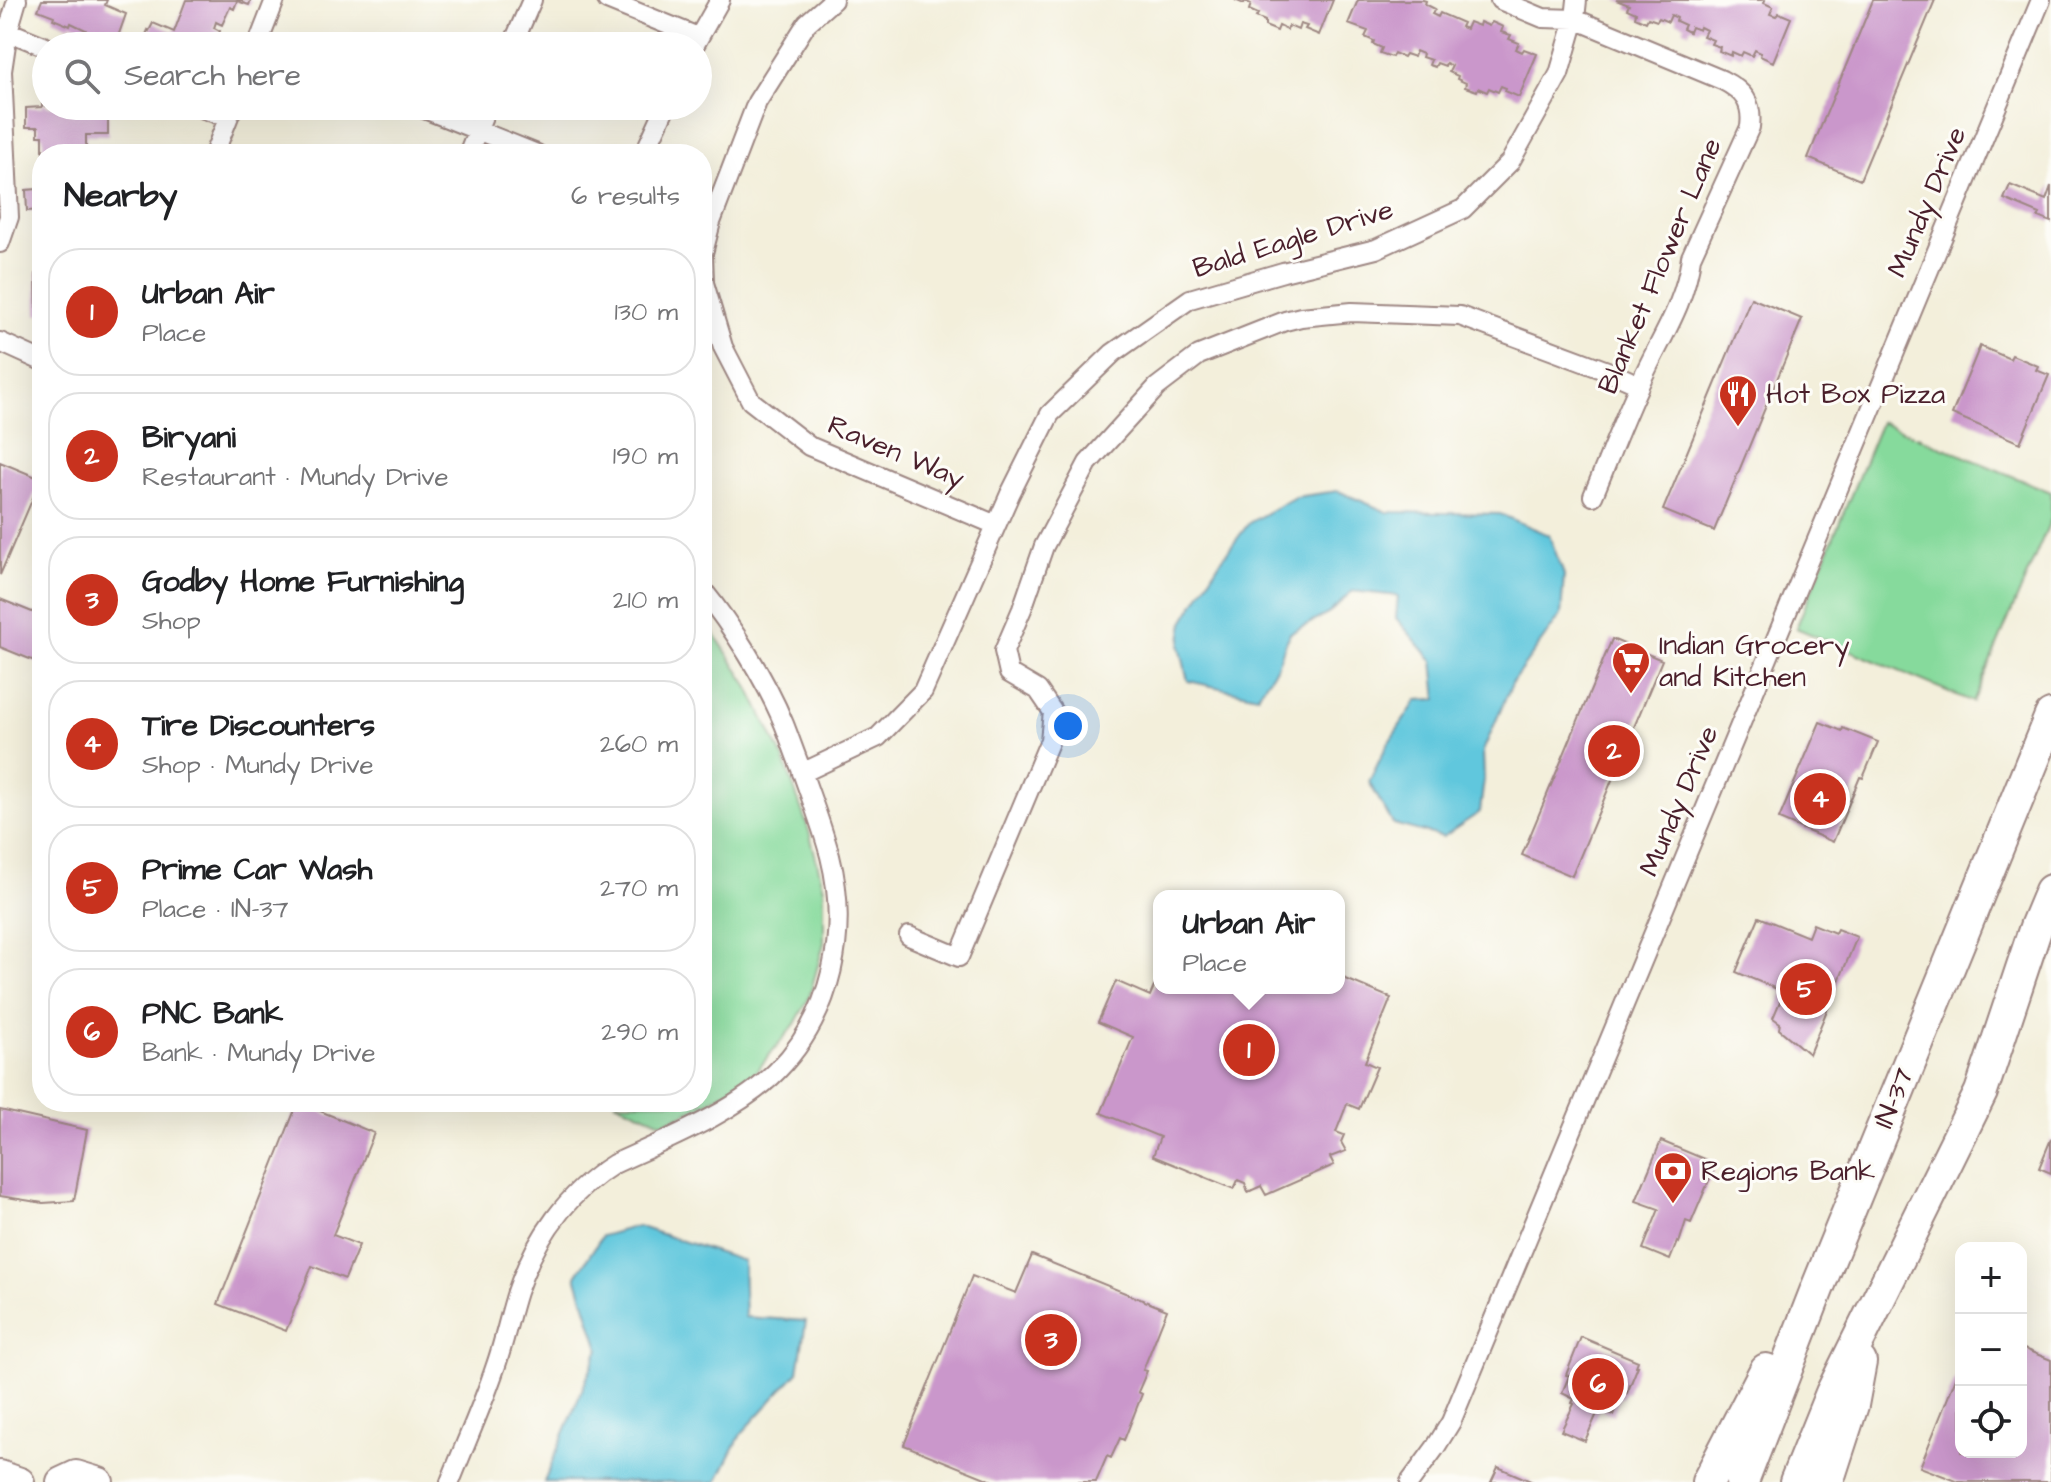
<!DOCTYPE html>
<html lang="en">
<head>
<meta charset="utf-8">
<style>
  :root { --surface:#fff; --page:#f6f6f6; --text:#202124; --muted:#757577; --line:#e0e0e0; --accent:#c8321e }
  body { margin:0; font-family:"Architects Daughter",sans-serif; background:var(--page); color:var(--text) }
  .controls { position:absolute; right:24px; bottom:24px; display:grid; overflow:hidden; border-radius:16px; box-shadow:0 8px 32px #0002 }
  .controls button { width:72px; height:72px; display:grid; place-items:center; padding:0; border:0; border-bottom:2px solid var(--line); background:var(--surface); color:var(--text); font:40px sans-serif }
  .you { position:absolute; left:1068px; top:726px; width:28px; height:28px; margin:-20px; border:6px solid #fff; border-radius:50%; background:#1a73e8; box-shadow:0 0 0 12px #1a73e833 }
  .badge { display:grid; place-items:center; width:52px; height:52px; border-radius:50%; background:var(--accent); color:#fff; font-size:26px; font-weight:700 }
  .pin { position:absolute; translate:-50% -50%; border:4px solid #fff; box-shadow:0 2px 8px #0006 }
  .popup { position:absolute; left:1153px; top:890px; width:192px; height:104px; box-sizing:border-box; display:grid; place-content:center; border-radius:16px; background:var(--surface); filter:drop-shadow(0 2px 6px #0005); font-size:26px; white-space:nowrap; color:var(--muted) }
  .popup b { font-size:30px; color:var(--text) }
  .popup::after { content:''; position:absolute; left:50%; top:100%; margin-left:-16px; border:16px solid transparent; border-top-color:var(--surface) }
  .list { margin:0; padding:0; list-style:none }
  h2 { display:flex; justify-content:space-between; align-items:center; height:104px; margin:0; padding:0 32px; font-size:34px }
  h2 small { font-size:26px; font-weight:400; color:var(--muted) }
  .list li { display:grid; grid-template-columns:52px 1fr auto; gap:24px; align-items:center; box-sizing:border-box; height:128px; margin:0 16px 16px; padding:0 16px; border:2px solid var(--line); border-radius:32px }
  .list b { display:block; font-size:30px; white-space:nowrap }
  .list p { margin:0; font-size:26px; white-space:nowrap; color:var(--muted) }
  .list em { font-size:26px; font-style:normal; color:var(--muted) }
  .icon { flex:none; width:44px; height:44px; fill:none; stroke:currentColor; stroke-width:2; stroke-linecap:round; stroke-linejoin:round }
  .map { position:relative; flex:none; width:2051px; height:1482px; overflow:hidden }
  .search { position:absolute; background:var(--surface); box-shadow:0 8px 32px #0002; left:32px; top:32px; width:680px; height:88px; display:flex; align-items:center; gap:20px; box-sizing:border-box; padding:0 28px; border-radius:44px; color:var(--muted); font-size:30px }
  .panel { position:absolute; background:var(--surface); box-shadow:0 8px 32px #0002; left:32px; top:144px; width:680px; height:968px; border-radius:32px }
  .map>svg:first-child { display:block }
  .green { fill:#86da9c; stroke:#687c64; stroke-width:2 }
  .water { fill:#60c7dd; stroke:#557384; stroke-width:2 }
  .building { fill:#ca97cb }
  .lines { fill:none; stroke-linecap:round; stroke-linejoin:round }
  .street-casing { stroke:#9e8783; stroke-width:22 }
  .primary-casing { stroke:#9e8783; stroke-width:32 }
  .highway-casing { stroke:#9e8783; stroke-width:36 }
  .street { stroke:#fff; stroke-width:18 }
  .primary { stroke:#fff; stroke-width:28 }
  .highway { stroke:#fff; stroke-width:32 }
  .labels { text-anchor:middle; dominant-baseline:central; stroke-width:6; stroke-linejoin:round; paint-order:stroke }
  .street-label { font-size:28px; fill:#4a1f2b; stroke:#fdfcf7 }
  .poi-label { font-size:28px; fill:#4a1f2b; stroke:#fdfcf7; text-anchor:start }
</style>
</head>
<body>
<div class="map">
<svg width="2051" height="1482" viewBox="0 0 2051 1482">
  <rect width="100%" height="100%" fill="#fdfcf7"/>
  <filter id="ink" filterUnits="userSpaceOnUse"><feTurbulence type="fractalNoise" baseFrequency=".0125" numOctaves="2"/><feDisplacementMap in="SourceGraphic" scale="16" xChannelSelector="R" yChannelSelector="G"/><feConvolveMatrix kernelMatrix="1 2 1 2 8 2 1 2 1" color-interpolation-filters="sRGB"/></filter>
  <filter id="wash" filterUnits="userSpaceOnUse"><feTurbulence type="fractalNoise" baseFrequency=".006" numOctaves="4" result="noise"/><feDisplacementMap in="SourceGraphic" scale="32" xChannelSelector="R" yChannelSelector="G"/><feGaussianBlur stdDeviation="1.8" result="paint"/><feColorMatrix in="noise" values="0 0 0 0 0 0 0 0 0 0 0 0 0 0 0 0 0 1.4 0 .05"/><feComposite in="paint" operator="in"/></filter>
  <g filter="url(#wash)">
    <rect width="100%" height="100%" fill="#f3efdb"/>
    <path class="green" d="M1881,422L2051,492V519L1973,702L1796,628Z
      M702,615L747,684L784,760L809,831L824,889V943L809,998L795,1024L754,1074L701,1107L663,1123L615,1102H702Z"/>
    <path class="water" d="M1338,491L1387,512L1500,514L1549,535L1564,575L1561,615L1513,681L1483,751L1484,779L1480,812L1443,837L1393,824L1369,782L1387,745L1417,700L1437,699L1433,661L1396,618L1398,596L1352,591L1328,614L1290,633L1276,668L1257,696L1188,681L1180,646L1184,622L1219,563L1249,523L1295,497Z
      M637,1226L743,1261L745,1317L806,1321L798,1372L741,1434L717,1482H544L599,1349L576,1276L602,1236Z"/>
    <g id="blocks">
      <path class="building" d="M42,0H107L105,5L126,14L116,42L85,31L86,30L71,23L70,26L53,19L54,16L38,10Z
        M186,0H251L249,5L237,1L234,9L230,7L222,25L216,22L214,28L220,31L214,46H141L148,30L149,31L153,23L174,32Z
        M1235,0H1333L1319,35L1305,29L1307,26L1300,24L1298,30L1289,26L1287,30L1279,26L1277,31L1265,26V21L1256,17L1258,14L1249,10L1251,4L1245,1L1244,4Z
        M1358,0H1423L1426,1L1425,4L1435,9L1432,14L1438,17L1440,13L1463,23L1461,27L1466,29L1469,22L1479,26L1480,22L1489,26L1492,22L1503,27L1501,32L1511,35L1509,39L1519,43L1516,49L1522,52L1524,49L1537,54L1519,97L1505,91L1506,88L1501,86L1498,92L1489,88L1487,92L1478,88L1477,91L1465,87L1466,83L1457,79L1458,76L1449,72L1452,66L1446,63L1445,66L1437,63L1435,67L1429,65L1431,60L1422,57L1423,54L1416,51L1414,57L1405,54L1403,57L1394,53L1392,57L1380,53L1382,48L1373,44L1374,41L1365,37L1368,31L1348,24Z
        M1616,0H1765L1764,3L1773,7L1770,14L1776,16L1779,13L1791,18L1773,62L1760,56L1761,53L1755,50L1752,56L1743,52L1741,56L1732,52L1731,56L1719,51L1720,47L1711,44L1713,40L1703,36L1706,30L1700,27L1699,30L1691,27L1689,32L1683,29L1685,25L1676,21L1677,18L1671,15L1668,22L1659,18L1657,21L1648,18L1646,22L1635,17L1636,13L1627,9L1629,5Z
        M1873,0H1935L1860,180L1808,158Z
        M42,104H46V106H108V135H86V154H43V136H38V127H26V108L42,107Z
        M38,179H42V210L27,211L26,190L38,189Z
        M2010,185L2046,200L2051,186V222L2038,217L2040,214L2004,199Z
        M36,272H42V314L37,315Z
        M1751,298L1802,319L1714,531L1663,510Z
        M1980,346L2010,359L2012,355L2038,366L2036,370L2049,375L2020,443L1952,414Z
        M0,462L41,479L0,575Z
        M0,599L42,616V664L0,647Z
        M1612,639L1662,660L1572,876L1522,855Z
        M1820,722L1842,731L1843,728L1878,742L1863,778L1860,777L1833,842L1779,819Z
        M1759,917L1808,937L1813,924L1835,933L1837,929L1857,937L1809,1054L1779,1029L1780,1023L1773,1018L1784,992L1736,972Z
        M1159,975V988H1339V976L1391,998L1365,1062L1377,1067L1359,1109L1347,1104L1336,1132L1344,1135L1341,1142L1346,1151L1330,1157L1334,1165L1266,1195L1261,1186L1248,1192L1245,1183L1238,1180L1234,1189L1153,1156L1160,1137L1101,1113L1133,1037L1098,1022L1116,981L1150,996Z
        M298,1102L374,1133L333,1235L359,1245L345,1279L312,1266L286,1331L218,1304Z
        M0,1110L87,1130L74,1201L43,1203L0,1196Z
        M2051,1139V1173L2039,1168Z
        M1661,1141L1716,1164L1691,1223L1686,1221L1679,1243L1677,1242L1670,1260L1643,1249L1659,1209L1636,1201Z
        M1032,1255L1167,1310L1143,1370L1147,1371L1138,1392L1142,1394L1124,1440L1120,1438L1111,1458L1107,1456L1096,1482H995L904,1445L972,1276L1016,1293Z
        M1581,1337L1638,1361L1636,1366H1638L1627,1393L1625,1392L1622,1398L1620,1397L1613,1415L1599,1409L1585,1441L1561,1431L1574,1404L1572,1403L1574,1399L1562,1393L1569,1376L1566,1375Z
        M2024,1349L2051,1360V1482H1959L1920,1467L1961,1365V1452H2021V1357Z
        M1498,1467L1533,1482H1491Z"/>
    </g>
  </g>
  <g filter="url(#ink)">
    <use href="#blocks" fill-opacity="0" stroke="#9e8783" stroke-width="2"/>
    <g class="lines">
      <defs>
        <path id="street" d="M607,0L698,37
          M833,0L807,23L757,102L711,222L703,253L704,283L723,347L751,401L809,446L996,525
          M1500,0L1543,18L1575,19L1722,80C1744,91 1753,103 1750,127L1691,257C1685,307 1657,343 1638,388C1622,423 1608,460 1593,496
          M0,28L46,47
          M257,46L275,0
          M512,46L532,0
          M694,46L720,0
          M196,106L228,118
          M417,106L537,154
          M214,154L233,106
          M468,154L487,106
          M644,154L666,106
          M0,243L9,217L2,71L8,31L17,0
          M0,342L42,361
          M802,773L878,737L923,691L1010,494L1050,414L1113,353L1190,299L1283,272L1376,249L1463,209L1510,162L1559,74L1575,19L1577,0
          M909,936L959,957L1050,740L1053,712L1038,690L1009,673L1004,651L1022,609L1044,546L1088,463L1157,387L1199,355L1285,321L1301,317L1352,312L1460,316L1610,372L1639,385
          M450,1482C465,1444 482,1407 495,1368C504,1343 509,1317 517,1292C535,1239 567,1193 614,1164C666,1140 738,1111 777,1071C833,1014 849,931 830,856C822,826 811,798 801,769C795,754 790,739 784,724C766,680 732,626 702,589
          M1410,1482L1435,1448L1451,1422L2041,0"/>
        <path id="primary" d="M0,1475L20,1482
          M61,1482L76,1475L99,1482"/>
        <path id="highway" d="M1708,1482L1766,1370
          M1742,1482L1817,1289L2051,716
          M1796,1482L1832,1393L1981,1092L2036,927L2051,891
          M1827,1482L1852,1405L1860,1362"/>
      </defs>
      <use href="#street" class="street-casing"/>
      <use href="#primary" class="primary-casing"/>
      <use href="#highway" class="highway-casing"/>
      <use href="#street" class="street"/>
      <use href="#primary" class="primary"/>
      <use href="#highway" class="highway"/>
    </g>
  </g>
  <defs>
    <symbol id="restaurant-pin" viewBox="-11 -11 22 30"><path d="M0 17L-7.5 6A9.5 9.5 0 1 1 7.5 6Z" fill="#c8321e" stroke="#fdfcf7"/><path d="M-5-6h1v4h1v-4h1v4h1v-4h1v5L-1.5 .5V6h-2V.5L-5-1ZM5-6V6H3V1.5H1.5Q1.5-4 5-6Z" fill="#fff"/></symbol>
    <symbol id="supermarket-pin" viewBox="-11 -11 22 30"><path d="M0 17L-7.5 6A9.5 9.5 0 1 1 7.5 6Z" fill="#c8321e" stroke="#fdfcf7"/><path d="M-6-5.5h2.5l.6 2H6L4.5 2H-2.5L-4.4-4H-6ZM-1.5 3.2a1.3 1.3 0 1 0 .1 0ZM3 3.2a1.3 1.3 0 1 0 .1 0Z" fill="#fff"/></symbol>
    <symbol id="bank-pin" viewBox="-11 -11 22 30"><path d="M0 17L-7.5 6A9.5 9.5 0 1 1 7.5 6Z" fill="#c8321e" stroke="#fdfcf7"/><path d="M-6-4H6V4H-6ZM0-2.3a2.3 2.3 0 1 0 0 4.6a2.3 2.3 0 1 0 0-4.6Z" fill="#fff"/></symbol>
  </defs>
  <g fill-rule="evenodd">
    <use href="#restaurant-pin" x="1716" y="372" width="44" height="60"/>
    <use href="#supermarket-pin" x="1609" y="639" width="44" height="60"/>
    <use href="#bank-pin" x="1651" y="1149" width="44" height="60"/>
  </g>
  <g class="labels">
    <g class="street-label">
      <text transform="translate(1927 202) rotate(-67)">Mundy Drive</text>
      <text transform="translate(1293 239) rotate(-17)">Bald Eagle Drive</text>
      <text transform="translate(1660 266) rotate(-67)">Blanket Flower Lane</text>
      <text transform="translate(896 452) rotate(23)">Raven Way</text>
      <text transform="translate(1679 801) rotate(-67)">Mundy Drive</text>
      <text transform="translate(1894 1098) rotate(-68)">IN-37</text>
    </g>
    <g class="poi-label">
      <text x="1766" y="394">Hot Box Pizza</text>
      <text x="1659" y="645">Indian Grocery<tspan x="1659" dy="32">and Kitchen</tspan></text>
      <text x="1701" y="1171">Regions Bank</text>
    </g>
  </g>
</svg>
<div class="controls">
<button>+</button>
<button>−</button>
<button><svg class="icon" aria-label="locate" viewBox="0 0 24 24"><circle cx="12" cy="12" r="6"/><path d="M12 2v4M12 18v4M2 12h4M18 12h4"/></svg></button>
</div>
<div class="you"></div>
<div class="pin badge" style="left:1249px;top:1050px">1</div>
<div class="popup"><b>Urban Air</b>Place</div>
<div class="pin badge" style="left:1614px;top:751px">2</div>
<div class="pin badge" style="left:1051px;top:1340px">3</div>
<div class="pin badge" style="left:1820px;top:799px">4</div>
<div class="pin badge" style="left:1806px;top:989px">5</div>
<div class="pin badge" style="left:1598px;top:1384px">6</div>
<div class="search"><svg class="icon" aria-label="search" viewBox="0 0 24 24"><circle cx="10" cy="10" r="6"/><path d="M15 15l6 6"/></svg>Search here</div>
<section class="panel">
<h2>Nearby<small>6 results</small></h2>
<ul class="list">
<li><span class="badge">1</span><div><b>Urban Air</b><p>Place</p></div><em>130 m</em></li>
<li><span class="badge">2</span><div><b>Biryani</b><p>Restaurant · Mundy Drive</p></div><em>190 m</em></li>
<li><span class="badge">3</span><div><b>Godby Home Furnishing</b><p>Shop</p></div><em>210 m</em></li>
<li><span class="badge">4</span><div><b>Tire Discounters</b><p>Shop · Mundy Drive</p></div><em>260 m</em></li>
<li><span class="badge">5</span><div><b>Prime Car Wash</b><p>Place · IN-37</p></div><em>270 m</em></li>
<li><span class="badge">6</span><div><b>PNC Bank</b><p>Bank · Mundy Drive</p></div><em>290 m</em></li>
</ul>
</section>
</div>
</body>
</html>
